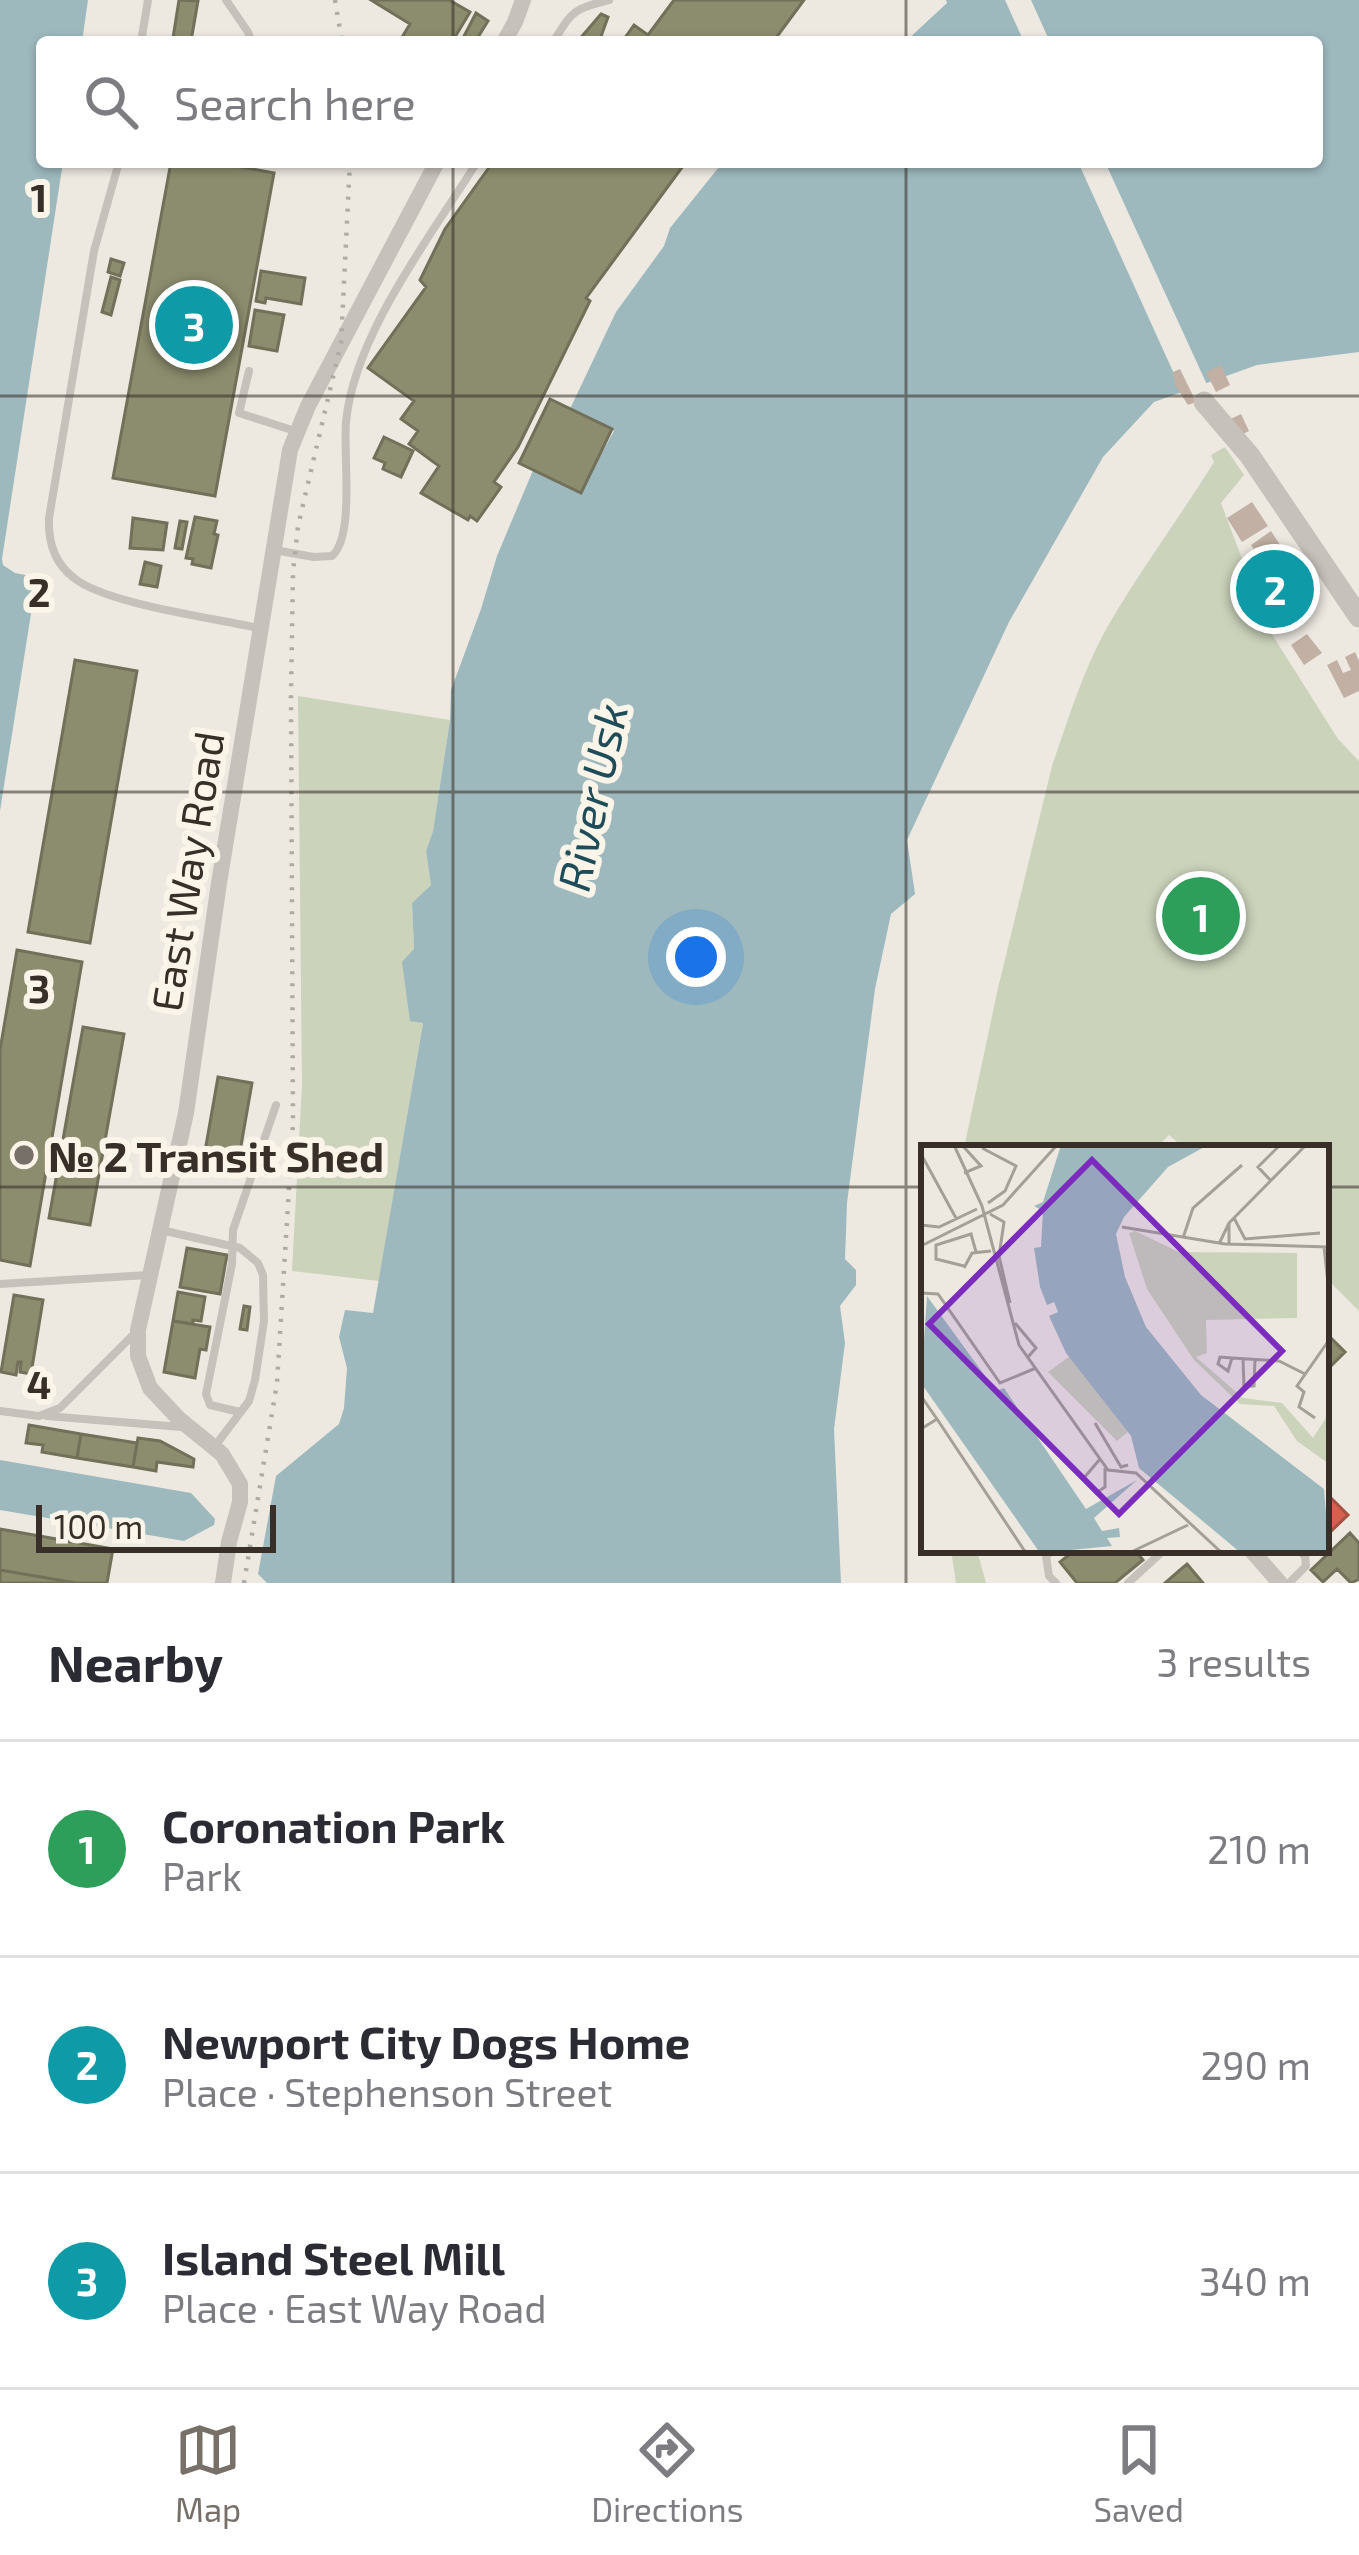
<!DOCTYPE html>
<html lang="en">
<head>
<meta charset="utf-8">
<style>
  :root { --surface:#fff; --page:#f2f2f3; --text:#2b2b33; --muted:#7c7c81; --line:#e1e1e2; --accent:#777069 }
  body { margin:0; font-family:"Exo 2",sans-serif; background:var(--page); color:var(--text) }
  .scale { position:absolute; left:36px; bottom:30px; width:240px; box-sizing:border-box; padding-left:12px; border:6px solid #372f28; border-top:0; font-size:33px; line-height:42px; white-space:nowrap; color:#372f28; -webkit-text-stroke:9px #faf4e9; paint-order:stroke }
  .you { position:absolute; left:696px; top:957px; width:42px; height:42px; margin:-30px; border:9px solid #fff; border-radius:50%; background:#1a73e8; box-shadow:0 0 0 18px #1a73e833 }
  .badge { display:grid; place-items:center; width:78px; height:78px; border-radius:50%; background:var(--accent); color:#fff; font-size:39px; font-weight:700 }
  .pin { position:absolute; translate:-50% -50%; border:6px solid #fff; box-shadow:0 3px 12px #0006 }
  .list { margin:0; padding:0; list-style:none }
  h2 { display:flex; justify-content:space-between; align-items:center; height:156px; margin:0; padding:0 48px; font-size:51px }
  h2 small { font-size:39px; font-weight:400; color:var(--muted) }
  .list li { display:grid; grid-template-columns:78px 1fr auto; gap:36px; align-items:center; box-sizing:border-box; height:216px; padding:0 48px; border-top:3px solid var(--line) }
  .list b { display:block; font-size:45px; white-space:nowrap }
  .list p { margin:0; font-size:39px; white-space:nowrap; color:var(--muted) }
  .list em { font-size:39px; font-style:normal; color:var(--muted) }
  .icon { flex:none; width:66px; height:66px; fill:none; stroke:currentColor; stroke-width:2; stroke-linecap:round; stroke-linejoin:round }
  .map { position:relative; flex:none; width:1359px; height:1583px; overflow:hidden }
  .search { position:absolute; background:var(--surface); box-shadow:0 3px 9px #0004; left:36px; right:36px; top:36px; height:132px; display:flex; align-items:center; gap:30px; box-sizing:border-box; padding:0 42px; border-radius:12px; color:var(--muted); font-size:45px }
  .sheet { height:804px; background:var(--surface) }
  nav { display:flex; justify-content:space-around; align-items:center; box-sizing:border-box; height:168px; border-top:3px solid var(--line); background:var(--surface); font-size:33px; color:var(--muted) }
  nav a { display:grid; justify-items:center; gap:6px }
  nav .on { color:var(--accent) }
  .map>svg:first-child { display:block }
  .green { fill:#cbd3bb }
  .water { fill:#9db9be }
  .pier { fill:#ede9e1 }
  .shops { fill:#d6604d; stroke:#a65142; stroke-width:3 }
  .industry { fill:#8c8c6e; stroke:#727059; stroke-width:3 }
  .building { fill:#c1b0a3 }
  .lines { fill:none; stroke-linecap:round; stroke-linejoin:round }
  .service { stroke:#c6c1ba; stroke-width:8 }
  .minor { stroke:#c6c1ba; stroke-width:16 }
  .tertiary { stroke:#c6c1ba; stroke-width:21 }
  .rail { stroke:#aeaaa4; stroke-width:4.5; stroke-dasharray:3 9; stroke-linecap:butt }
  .grid { fill:none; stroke:#372f28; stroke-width:3; stroke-opacity:0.55 }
  .poi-dot { fill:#777069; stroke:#faf4e9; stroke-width:4.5 }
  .labels { text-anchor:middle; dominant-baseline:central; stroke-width:12; stroke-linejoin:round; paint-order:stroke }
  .street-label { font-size:42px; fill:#372f28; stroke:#faf4e9 }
  .poi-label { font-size:42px; font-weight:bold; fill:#372f28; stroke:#faf4e9; text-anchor:start }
  .water-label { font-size:45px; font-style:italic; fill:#1e4c59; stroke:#faf4e9 }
  .inset-road { fill:none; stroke:#a49f97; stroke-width:3 }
  .view { fill:#7b2cbf; fill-opacity:0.15; stroke:#7b2cbf; stroke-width:6 }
  .inset-edge { fill:none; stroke:#372f28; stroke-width:6 }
  .grid-label { font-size:39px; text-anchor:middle; font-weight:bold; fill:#372f28; stroke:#faf4e9; stroke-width:12; stroke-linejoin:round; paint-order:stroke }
</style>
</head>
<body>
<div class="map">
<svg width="1359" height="1583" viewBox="0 0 1359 1583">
  <rect width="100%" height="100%" fill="#ede9e1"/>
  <path class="green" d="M1225,447L1244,475L1221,503L1268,628L1338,739L1359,761V1311L1326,1278V1148H1184L1169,1135L1156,1148H964L998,988L1052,766C1069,717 1085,664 1112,619C1144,565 1181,515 1214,462L1211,455Z
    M298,696L450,720L433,831L426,851L431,885L412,903L414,949L423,1022L379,1281L292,1271L302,1085Z
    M951,1550H977L986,1583H956Z"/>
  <path class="water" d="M0,0H88L82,42H42V162H63L2,559L3,565L15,573L47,579L45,590L32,607L0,811Z
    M946,0H1359V352L1257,365L1154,402L1103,457L1009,622L907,840L915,894L891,914L875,989L847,1203L845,1259L856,1270V1285L840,1306L845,1343L834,1429L841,1583H267L258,1574L276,1476L339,1424L344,1408L347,1368L339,1337L345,1310L373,1313L423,1023L410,1021L402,962L414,949L412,903L431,885L426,851L433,831L450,720L451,690L481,609L497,556L534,468L580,492L614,431L569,411L616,312L664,246L670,228L723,162H1317V42H905L947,3Z
    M0,1460L191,1493L215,1519L214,1525L184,1541L0,1510Z"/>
  <path class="pier" d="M1005,0H1031L1050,42H1024Z
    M1078,162H1105L1209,389L1185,398Z"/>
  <path class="shops" d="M1326,1493L1348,1515L1326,1536Z"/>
  <path class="industry" d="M179,0L198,1L191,41L196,42H170V38H173Z
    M371,0H449L470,12L452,42H407L401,39L410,24Z
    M674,0H804L773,42H622L634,25L648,35Z
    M476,13L488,21L475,42H461Z
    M601,14L608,17L599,42H577Z
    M171,162H214L274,173L215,496L113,478Z
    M493,162H686L586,298L590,301L518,447L494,482L501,487L477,521L470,516L468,520L421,493L439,466L409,444L418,431L401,419L414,401L368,368L426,287L420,280L445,229Z
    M111,259L124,263L120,276L108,272Z
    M261,271L305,278L301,304L266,298L265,303L256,301Z
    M111,277L120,280L111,315L102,312Z
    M255,310L284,315L277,351L249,346Z
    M550,399L612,429L581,493L519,463Z
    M384,437L413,451L401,477L383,469L385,463L374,458Z
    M195,517L217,521L214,534L218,535L211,568L192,564L193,559L186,558Z
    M133,518L167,523L163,550L130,548Z
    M180,521L187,522L182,549L175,548Z
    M145,562L161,566L157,587L140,584Z
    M75,660L137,671L90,943L28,932Z
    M17,950L82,962L30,1266L0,1260V1050Z
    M83,1027L124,1034L90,1225L49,1218Z
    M218,1077L252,1083L238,1163L204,1157Z
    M187,1248L227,1255L220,1294L180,1287Z
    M178,1292L205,1297L201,1321L193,1320V1324L173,1321Z
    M14,1295L43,1300L31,1374L20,1372L21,1362H18L16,1375L1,1372Z
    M244,1306L250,1307L247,1330L240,1329Z
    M173,1321L210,1327L206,1350L200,1349L195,1378L164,1372Z
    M1330,1337L1345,1352L1330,1367L1326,1363V1340Z
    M29,1425L81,1434L77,1458L42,1452L43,1445L26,1443Z
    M81,1434L137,1443L133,1467L77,1458Z
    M138,1438L160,1441L194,1459L193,1467L157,1462L156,1471L133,1467Z
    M0,1529L113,1549L107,1583H76L0,1570Z
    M1350,1533L1359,1543V1579L1351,1583L1337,1569L1323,1582L1311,1570Z
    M1075,1550H1135L1143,1560L1115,1583H1077L1060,1562Z
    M1187,1564L1203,1583H1165L1180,1570Z
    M0,1570L76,1583H0Z"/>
  <path class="building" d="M1221,365L1230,385L1216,392L1206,372Z
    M1180,369L1196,402L1188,405L1175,385L1173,372Z
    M1241,414L1249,431L1227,442L1218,425Z
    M1252,502L1268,526L1242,542L1227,518Z
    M1271,531L1286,554L1266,567L1251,545Z
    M1278,571L1293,593L1273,606L1258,584Z
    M1307,634L1322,653L1304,665L1291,645Z
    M1355,652L1359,661V691L1344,698L1327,665L1337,660L1343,673L1351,670L1345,657Z"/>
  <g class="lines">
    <path class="service" d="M226,0L248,32L252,42
      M141,42L148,0
      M553,42C573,11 572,9 609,0
      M119,162L94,251L49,518C48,542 54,563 74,578C106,604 214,618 258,628
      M249,371L239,413L295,431
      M274,550L314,557L332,556C355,536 343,454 346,422C354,335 431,236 477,162
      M161,1230L240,1248L258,1263L263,1275L264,1321L255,1380L249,1401L215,1446
      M0,1284L148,1275
      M0,1411L39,1416L60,1408L134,1334
      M240,1412L210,1405L206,1394L232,1264L233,1230L276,1105
      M47,1416L181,1427
      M1053,1550L1046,1556L1049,1576L1056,1583
      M1128,1583L1164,1550
      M1289,1583L1306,1566L1305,1556L1298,1550"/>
    <path class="minor" d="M504,42L515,22L523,0
      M1251,1550L1280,1583
      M223,1583L229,1542L240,1502V1484L222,1454L179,1419L150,1388L138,1356V1330L186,1113L219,883L290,450L308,406L437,162"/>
    <path class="tertiary" d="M1204,402L1250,456L1359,617"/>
    <path class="rail" d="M335,0L342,42
      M244,1583L277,1383L293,1123L291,695L293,572L298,526L341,343L350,162"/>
  </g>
  <path class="grid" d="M453,0V42M906,0V42M453,162V1583M906,162V1583M0,396H1359M0,792H1359M0,1187H924M1326,1187H1359"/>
  <circle class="poi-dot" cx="24" cy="1155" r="12"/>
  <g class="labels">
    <g class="street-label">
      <text transform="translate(186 871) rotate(-81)">East Way Road</text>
    </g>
    <g class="poi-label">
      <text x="48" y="1155">№ 2 Transit Shed</text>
    </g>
    <g class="water-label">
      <text transform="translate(591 797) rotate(-78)">River Usk</text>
    </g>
  </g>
  <g transform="translate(921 1145)">
    <rect width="408" height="408" fill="#ede9e1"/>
    <path d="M214,86L258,107L376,108V173L285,175L286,208L275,212L322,253L361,258L392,293L408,268V319L376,296L353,261L319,259L273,215L226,144L208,88ZM149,211L207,287L196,296L127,227Z" fill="#cbd3bb"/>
    <path d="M140,0H287L247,22L203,72L195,89L204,132L225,182L280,250L403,344L408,408H320L218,323L210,291L145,208L128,171L137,167L133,157L126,160L119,142L113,103L120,102L122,66L113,61L122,57ZM6,151L75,246L83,243L165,364L216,335L173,373L181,386L198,383L199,392L186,393L191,401L119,408L0,238Z" fill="#9db9be"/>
    <path class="inset-road" d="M33,0L61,61L98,200L187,325L215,328L301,408M41,0L60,21L43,28M61,3L95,21L84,46L67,58M0,9L36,75M350,36L337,22L359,0M69,69L83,77L78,111L89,158M313,73L324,94L399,88M308,78L385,0M0,80L18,82L56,64M201,82L304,99L408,102M262,93L272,63L321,20M298,99L308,78V99M0,101L82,60L136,0M403,102L408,147M43,121L15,114V100L50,89L55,107M43,123L51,108L70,106M0,148L17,149L79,238L115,223M94,178L115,203L107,212M311,213L307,226L297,219L299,212L311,213L358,216L384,229M322,214L323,242L333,241L334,214M0,251L16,274L0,284M394,273L378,262L383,247L376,241L408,195M16,274L105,408M174,278L200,322L207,320M179,314L162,334L175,348L184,342V323M208,408L267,380"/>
    <path class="view" d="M171,15L361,206L198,369L8,179Z"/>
    <rect width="408" height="408" class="inset-edge"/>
  </g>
  <g class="grid-label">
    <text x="39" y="212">1</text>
    <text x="39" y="607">2</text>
    <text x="39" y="1003">3</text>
    <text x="39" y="1399">4</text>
  </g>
</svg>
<div class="scale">100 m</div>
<div class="you"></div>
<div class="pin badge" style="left:1201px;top:916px;background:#2e9e5b">1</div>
<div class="pin badge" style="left:1275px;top:589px;background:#0f9aa8">2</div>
<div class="pin badge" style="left:194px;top:325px;background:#0f9aa8">3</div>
<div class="search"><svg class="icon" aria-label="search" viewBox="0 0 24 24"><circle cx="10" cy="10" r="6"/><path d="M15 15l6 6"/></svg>Search here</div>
</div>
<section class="sheet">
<h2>Nearby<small>3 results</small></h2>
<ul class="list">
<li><span class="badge" style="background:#2e9e5b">1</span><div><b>Coronation Park</b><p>Park</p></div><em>210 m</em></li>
<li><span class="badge" style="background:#0f9aa8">2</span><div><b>Newport City Dogs Home</b><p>Place · Stephenson Street</p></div><em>290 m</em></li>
<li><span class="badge" style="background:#0f9aa8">3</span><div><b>Island Steel Mill</b><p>Place · East Way Road</p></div><em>340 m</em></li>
</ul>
</section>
<nav>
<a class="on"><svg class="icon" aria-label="map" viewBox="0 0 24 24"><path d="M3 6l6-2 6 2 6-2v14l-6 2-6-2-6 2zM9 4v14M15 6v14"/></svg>Map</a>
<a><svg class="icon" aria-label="directions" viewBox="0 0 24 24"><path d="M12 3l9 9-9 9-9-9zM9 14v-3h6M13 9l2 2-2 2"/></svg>Directions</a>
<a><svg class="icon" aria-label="saved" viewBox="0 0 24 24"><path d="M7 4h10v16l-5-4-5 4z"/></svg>Saved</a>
</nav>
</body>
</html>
